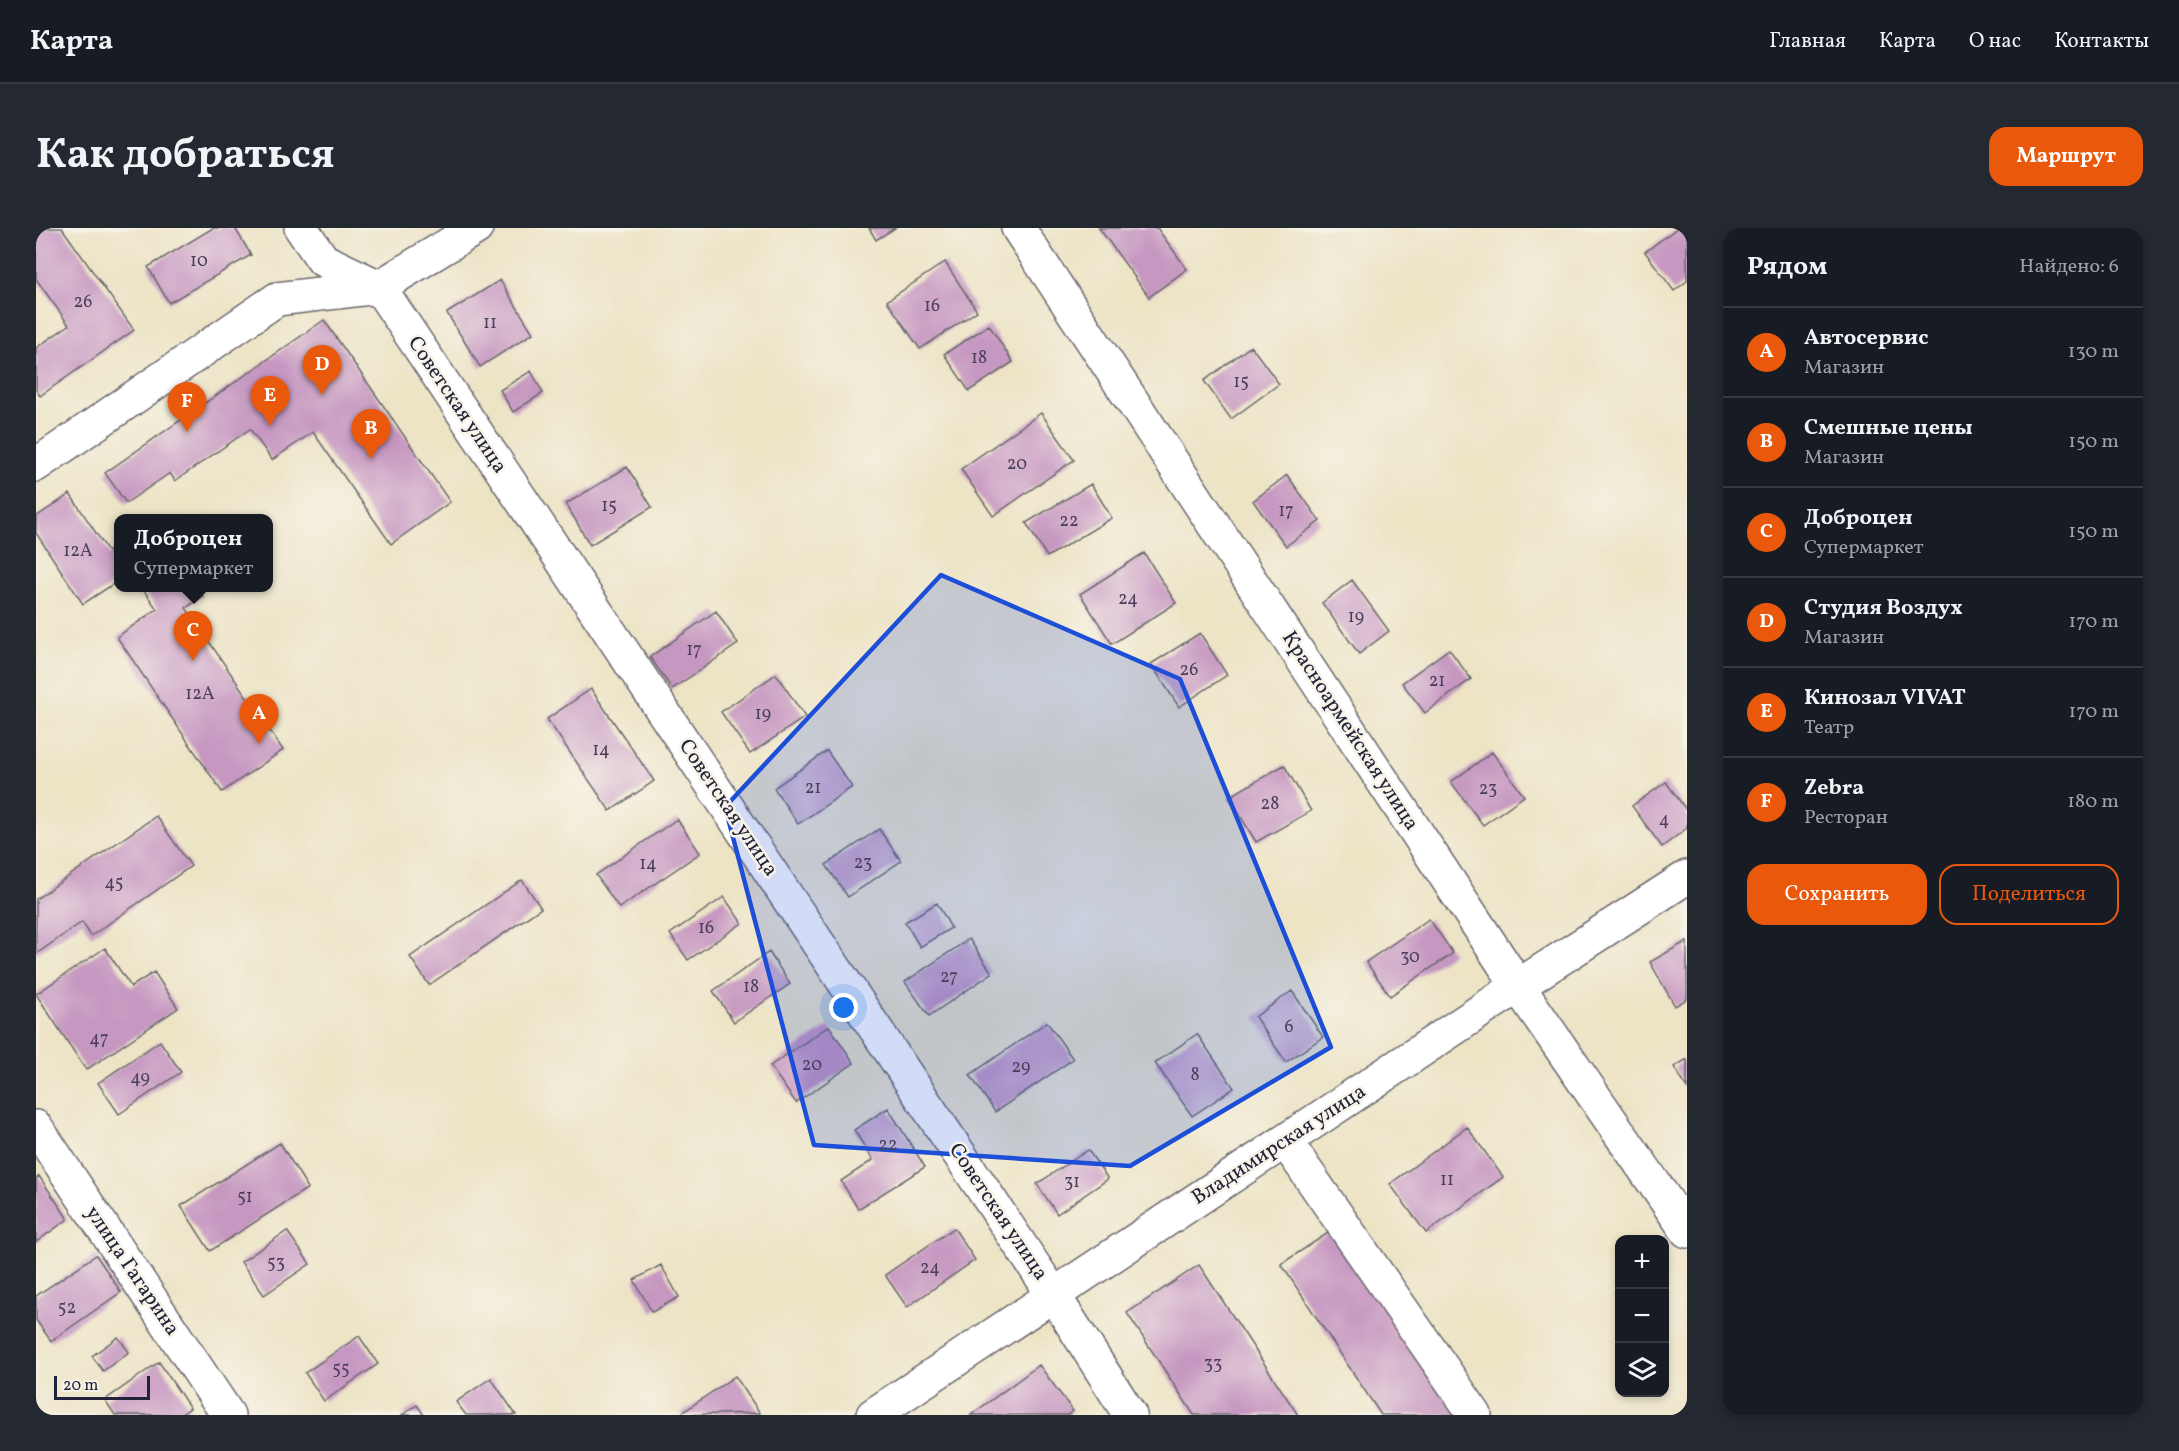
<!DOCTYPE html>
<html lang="ru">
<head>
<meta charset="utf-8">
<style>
  :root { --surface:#171b24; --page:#242831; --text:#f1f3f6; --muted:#9ea1a6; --line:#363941; --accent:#ea580c }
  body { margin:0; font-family:Vollkorn,serif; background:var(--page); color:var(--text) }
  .controls { position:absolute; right:18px; bottom:18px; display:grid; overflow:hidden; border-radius:12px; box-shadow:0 3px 9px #0003 }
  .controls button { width:54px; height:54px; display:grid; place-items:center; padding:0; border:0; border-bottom:2px solid var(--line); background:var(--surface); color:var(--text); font:30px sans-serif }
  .scale { position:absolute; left:18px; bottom:15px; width:96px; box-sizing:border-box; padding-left:6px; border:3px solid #22223b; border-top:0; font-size:16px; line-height:21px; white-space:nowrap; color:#22223b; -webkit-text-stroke:4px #f7f3e8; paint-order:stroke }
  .you { position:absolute; left:808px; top:780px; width:21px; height:21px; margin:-15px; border:4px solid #fff; border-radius:50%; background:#1a73e8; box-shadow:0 0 0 9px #1a73e833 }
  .badge { display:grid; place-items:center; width:39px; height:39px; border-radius:50%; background:var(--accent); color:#fff; font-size:20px; font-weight:700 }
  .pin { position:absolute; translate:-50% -50px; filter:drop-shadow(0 2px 3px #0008) }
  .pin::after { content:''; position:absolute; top:32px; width:21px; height:18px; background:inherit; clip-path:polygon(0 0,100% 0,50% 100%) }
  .popup { position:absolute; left:78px; top:286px; width:159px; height:78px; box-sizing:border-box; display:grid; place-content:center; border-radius:12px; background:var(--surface); filter:drop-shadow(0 2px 4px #0005); font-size:20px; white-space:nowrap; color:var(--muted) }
  .popup b { font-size:22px; color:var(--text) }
  .popup::after { content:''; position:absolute; left:50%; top:100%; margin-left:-12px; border:12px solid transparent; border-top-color:var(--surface) }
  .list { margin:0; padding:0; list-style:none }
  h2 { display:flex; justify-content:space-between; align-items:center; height:78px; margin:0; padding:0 24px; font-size:26px }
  h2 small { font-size:20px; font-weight:400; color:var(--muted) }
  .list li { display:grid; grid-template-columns:39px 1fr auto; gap:18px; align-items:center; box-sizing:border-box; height:90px; padding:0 24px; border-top:2px solid var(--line) }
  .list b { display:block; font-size:22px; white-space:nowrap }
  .list p { margin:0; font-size:20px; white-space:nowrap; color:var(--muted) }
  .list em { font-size:20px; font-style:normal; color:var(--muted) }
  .actions { display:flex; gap:12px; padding:18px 24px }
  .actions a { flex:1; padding:14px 0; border:2px solid var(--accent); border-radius:18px; text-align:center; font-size:21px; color:var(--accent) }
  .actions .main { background:var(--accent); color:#fff }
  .icon { flex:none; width:33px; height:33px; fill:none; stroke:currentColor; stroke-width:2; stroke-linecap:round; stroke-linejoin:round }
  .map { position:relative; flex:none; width:1651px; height:1187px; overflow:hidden; border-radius:18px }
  header { display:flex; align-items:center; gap:36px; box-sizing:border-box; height:84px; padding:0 30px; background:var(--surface); border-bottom:2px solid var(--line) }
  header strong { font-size:28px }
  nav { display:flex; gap:33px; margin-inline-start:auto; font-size:21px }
  .intro { display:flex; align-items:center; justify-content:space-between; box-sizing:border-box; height:144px; padding:0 36px }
  h1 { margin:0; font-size:42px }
  .button { padding:15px 27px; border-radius:18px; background:var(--accent); color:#fff; font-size:21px; font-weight:700 }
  main { display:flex; gap:36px; padding:0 36px }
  aside { flex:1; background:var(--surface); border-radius:18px; box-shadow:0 3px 9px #0003 }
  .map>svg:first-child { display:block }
  .building { fill:#c697c1 }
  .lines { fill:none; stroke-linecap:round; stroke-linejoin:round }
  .minor-casing { stroke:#69666c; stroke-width:36 }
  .minor { stroke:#fff; stroke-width:33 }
  .marked { fill:#1d4ed8; fill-opacity:0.2; stroke:#1d4ed8; stroke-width:4.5; stroke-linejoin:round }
  .labels { text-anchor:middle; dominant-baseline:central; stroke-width:5; stroke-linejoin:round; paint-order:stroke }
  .number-label { font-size:18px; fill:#4b3f5c }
  .street-label { font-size:21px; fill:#22223b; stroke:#f7f3e8 }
</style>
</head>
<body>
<header>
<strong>Карта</strong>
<nav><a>Главная</a><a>Карта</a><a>О нас</a><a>Контакты</a></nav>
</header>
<div class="intro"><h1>Как добраться</h1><a class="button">Маршрут</a></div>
<main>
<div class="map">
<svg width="1651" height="1187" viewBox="0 0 1651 1187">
  <rect width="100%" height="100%" fill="#f7f3e8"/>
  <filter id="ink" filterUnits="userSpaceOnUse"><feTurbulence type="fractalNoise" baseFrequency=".0167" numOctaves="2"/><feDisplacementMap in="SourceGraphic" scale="12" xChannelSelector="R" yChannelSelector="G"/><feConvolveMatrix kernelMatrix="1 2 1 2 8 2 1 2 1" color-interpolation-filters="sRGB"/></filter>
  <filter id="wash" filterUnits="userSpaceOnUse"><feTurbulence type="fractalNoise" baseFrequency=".008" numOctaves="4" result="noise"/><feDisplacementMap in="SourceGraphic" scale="24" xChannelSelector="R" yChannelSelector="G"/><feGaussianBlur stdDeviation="1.35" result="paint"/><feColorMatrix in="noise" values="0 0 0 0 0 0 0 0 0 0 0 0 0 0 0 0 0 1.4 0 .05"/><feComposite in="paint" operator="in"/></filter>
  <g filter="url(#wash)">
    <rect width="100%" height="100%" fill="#ede4c6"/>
    <g id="blocks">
      <path class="building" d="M7,0H26L98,102L4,168L0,162V120L33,97L0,51V5Z
        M177,0H199L215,27L133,75L112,39Z
        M833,0H859L840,12Z
        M1063,0H1121L1151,41L1113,69Z
        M1641,0H1651V53L1638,63L1609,24Z
        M909,34L941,83L884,121L851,73Z
        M464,52L497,105L444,139L411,85Z
        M288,92L414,274L355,316L277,204L236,232L214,201L139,253L134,245L90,275L69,245Z
        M953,97L977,134L933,163L908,126Z
        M1215,118L1243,156L1195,191L1168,153Z
        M495,143L507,165L477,184L464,162Z
        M1005,185L1038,232L957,288L925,241Z
        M591,239L616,279L554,317L530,276Z
        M1251,247L1284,293L1250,318L1217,273Z
        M1055,256L1076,290L1011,329L990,295Z
        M34,266L74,326L82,320V353L47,376L0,305V289Z
        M1108,325L1140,375L1076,416L1044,366Z
        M1316,352L1353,403L1323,426L1286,375Z
        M106,360H162L167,368L150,380L247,522L186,564L81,409L121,381Z
        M680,383L702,416L636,461L614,429Z
        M1164,405L1191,447L1143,479L1115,436Z
        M1413,421L1435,451L1389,485L1366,455Z
        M740,446L769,489L714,526L685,484Z
        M555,461L618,553L574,583L511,491Z
        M791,523L816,559L762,596L738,560Z
        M1456,524L1488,568L1447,597L1415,554Z
        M1248,537L1275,583L1220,614L1193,569Z
        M1630,554L1651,583V600L1626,619L1596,578Z
        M120,588L155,638L55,708L46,694L0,726V671Z
        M641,591L664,625L583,680L560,647Z
        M843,601L865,633L812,669L790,637Z
        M486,652L505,680L393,757L374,729Z
        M688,669L706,695L652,732L634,706Z
        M901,675L915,700L884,719L869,694Z
        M1393,691L1417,725L1354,768L1330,734Z
        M933,711L956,745L893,788L869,754Z
        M1651,713V771L1639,778L1614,734Z
        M69,720L95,759L118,744L142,780L50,842L0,766Z
        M733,724L754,756L698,794L677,763Z
        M1256,763L1287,809L1250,834L1219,789Z
        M1011,794L1037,831L959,884L934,847Z
        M793,798L818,835L760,875L734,838Z
        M1161,806L1198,860L1156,888L1119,835Z
        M124,813L145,844L83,886L62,855Z
        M1651,831V860L1638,839Z
        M852,880L889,939L822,981L805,953L837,932L818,902Z
        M1431,899L1467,949L1390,1005L1354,956Z
        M244,915L272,960L174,1023L145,978Z
        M1052,922L1072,951L1021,986L1001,956Z
        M3,948L32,991L0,1014V951Z
        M1301,999L1426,1187H1345L1245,1036Z
        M918,1000L939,1032L871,1079L849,1047Z
        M251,1003L274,1036L228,1067L205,1034Z
        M60,1027L85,1064L15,1113L0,1092V1068Z
        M625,1037L643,1069L616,1084L598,1052Z
        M1163,1037L1262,1187H1158L1091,1085Z
        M323,1108L342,1136L288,1173L269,1145Z
        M82,1109L93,1124L67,1143L56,1128Z
        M123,1134L154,1180L144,1187H79L69,1172Z
        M1003,1137L1037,1183L1031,1187H935Z
        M699,1148L724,1185L643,1187Z
        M455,1150L480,1187H430L420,1174Z
        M381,1177L388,1187H366Z"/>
    </g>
  </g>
  <g filter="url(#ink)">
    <use href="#blocks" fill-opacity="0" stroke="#69666c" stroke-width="1.5"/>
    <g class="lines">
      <defs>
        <path id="minor" d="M265,0L287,32L343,59L1017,1066L1094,1187
          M982,0L1482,758L1651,1003
          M0,237L241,71L343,59L440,0
          M0,899L192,1187
          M1250,914L1439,1187
          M837,1187L1482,758L1651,649"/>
      </defs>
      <use href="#minor" class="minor-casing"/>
      <use href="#minor" class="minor"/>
    </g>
  </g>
  <path class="marked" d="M905,347L1144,451L1295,819L1094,938L778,917L689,579Z"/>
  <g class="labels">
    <g class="number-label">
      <text x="163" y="33">10</text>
      <text x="47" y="74">26</text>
      <text x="896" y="78">16</text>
      <text x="454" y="95">11</text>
      <text x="943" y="130">18</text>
      <text x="1205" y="154">15</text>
      <text x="981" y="236">20</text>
      <text x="573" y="278">15</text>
      <text x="1250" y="283">17</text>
      <text x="1033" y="293">22</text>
      <text x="42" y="323">12А</text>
      <text x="1092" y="371">24</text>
      <text x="1320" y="389">19</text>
      <text x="658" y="422">17</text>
      <text x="1153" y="442">26</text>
      <text x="1401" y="453">21</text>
      <text x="164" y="466">12А</text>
      <text x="727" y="486">19</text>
      <text x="565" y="522">14</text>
      <text x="777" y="560">21</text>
      <text x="1452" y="561">23</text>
      <text x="1234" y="576">28</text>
      <text x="1628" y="592">4</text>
      <text x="827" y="635">23</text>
      <text x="612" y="636">14</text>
      <text x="78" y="655">45</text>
      <text x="670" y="700">16</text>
      <text x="1374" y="729">30</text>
      <text x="913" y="749">27</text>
      <text x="715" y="759">18</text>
      <text x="1253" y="799">6</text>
      <text x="63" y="811">47</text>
      <text x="776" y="837">20</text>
      <text x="985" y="839">29</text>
      <text x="1159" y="847">8</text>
      <text x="104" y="850">49</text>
      <text x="852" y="917">22</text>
      <text x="1411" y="952">11</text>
      <text x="1036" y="954">31</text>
      <text x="209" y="969">51</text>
      <text x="240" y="1035">53</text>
      <text x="894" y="1040">24</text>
      <text x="31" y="1080">52</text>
      <text x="1177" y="1136">33</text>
      <text x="305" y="1141">55</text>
    </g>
    <g class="street-label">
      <text transform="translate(421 177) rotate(56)">Советская улица</text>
      <text transform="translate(1314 503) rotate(57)">Красноармейская улица</text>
      <text transform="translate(692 580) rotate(56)">Советская улица</text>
      <text transform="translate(1243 917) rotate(-33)">Владимирская улица</text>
      <text transform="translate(962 984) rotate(56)">Советская улица</text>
      <text transform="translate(96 1043) rotate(56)">улица Гагарина</text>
    </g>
  </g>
</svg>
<div class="controls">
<button>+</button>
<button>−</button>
<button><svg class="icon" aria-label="layers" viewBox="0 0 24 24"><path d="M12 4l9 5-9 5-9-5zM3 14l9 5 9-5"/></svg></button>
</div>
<div class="scale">20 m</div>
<div class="you"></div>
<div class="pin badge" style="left:223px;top:516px">A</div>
<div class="pin badge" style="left:335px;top:231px">B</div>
<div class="pin badge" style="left:157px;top:433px">C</div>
<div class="popup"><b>Доброцен</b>Супермаркет</div>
<div class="pin badge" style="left:286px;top:167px">D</div>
<div class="pin badge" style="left:234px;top:198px">E</div>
<div class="pin badge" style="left:151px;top:204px">F</div>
</div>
<aside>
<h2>Рядом<small>Найдено: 6</small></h2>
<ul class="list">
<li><span class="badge">A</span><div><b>Автосервис</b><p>Магазин</p></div><em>130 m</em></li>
<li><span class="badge">B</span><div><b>Смешные цены</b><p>Магазин</p></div><em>150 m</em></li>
<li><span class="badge">C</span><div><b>Доброцен</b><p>Супермаркет</p></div><em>150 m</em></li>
<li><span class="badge">D</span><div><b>Cтудия Воздух</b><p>Магазин</p></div><em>170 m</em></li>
<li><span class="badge">E</span><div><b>Кинозал VIVAT</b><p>Театр</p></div><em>170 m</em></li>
<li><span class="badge">F</span><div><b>Zebra</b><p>Ресторан</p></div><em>180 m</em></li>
</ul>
<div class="actions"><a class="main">Сохранить</a><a>Поделиться</a></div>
</aside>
</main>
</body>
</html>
